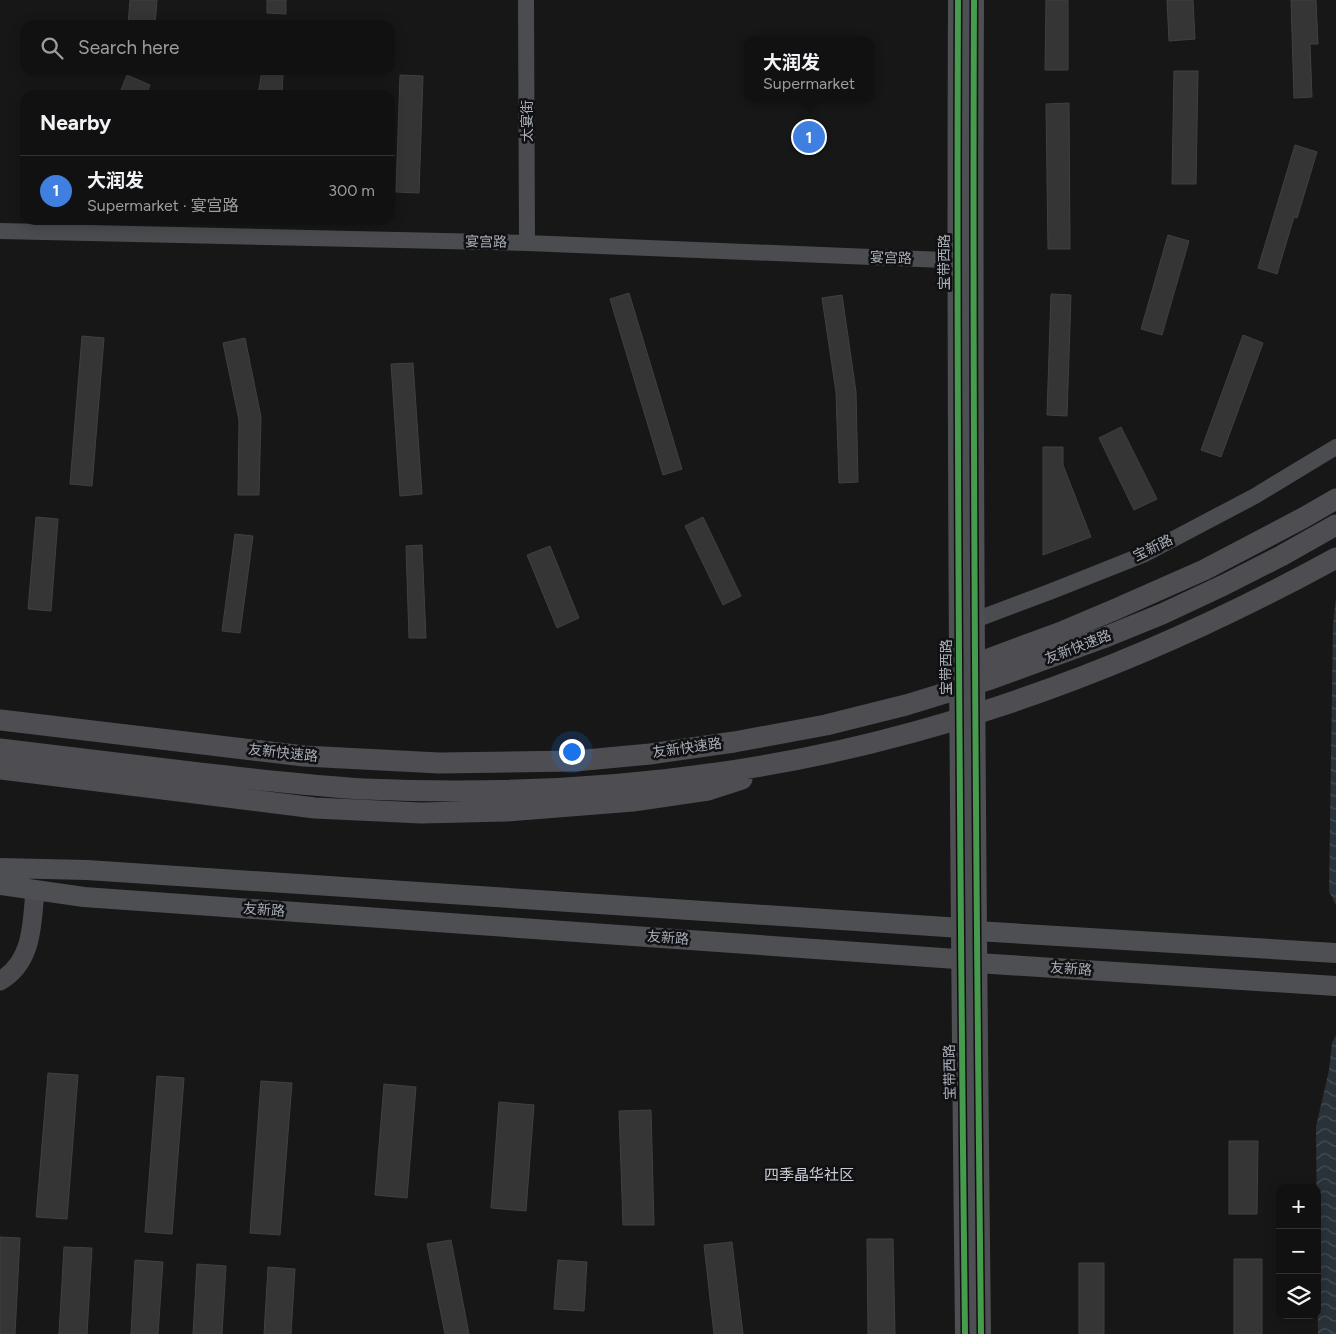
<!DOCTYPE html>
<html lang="en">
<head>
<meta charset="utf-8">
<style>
  :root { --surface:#111; --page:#1a1a1a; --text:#f1f3f6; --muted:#9c9d9f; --line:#303131; --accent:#2563eb }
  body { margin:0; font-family:Figtree,"Noto Sans SC",sans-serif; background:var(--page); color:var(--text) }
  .controls { position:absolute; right:15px; bottom:15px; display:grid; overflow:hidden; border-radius:10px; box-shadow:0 2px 12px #0003 }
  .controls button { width:45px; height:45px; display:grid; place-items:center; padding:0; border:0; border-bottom:1px solid var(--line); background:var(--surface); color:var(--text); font:25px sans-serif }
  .you { position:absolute; left:571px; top:751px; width:18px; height:18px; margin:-12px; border:4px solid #fff; border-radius:50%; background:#1a73e8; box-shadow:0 0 0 8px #1a73e833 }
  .badge { display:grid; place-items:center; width:32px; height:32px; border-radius:50%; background:var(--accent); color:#fff; font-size:16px; font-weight:700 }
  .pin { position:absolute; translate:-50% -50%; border:2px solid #fff; box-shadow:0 1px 5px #0006 }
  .popup { position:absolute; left:744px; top:37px; width:130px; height:65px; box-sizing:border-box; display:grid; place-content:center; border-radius:10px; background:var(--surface); filter:drop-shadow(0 1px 4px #0005); font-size:16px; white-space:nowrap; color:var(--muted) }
  .popup b { font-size:19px; color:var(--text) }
  .popup::after { content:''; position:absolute; left:50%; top:100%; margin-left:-10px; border:10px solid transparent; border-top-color:var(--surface) }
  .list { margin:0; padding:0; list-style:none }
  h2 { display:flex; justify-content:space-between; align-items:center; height:65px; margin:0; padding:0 20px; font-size:21px }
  h2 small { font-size:16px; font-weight:400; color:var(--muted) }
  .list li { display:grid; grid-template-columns:32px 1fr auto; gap:15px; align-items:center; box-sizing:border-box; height:70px; padding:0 20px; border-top:1px solid var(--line) }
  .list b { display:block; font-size:19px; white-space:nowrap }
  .list p { margin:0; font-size:16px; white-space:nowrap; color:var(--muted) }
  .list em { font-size:16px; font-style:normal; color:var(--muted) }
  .icon { flex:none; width:28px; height:28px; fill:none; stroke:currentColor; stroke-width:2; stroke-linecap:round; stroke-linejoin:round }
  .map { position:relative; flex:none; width:1336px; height:1334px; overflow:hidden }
  .search { position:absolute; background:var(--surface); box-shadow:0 2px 12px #0003; left:20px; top:20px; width:375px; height:55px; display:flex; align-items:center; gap:12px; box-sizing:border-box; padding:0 18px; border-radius:15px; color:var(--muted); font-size:19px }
  .panel { position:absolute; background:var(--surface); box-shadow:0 2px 12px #0003; left:20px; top:90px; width:375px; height:135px; border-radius:15px }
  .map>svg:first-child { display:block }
  .water { fill:url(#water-waves) }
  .building { fill:#353536; stroke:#3f4043 }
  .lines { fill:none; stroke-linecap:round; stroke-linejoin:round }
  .tertiary { stroke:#4b4c50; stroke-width:16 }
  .secondary { stroke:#4a4a4e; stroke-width:19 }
  .primary { stroke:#4d4f52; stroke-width:20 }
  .trunk { stroke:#4e4e52; stroke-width:21 }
  .trunk-bridge { stroke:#4e4e52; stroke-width:21 }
  .cycleway-casing { stroke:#111113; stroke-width:9 }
  .cycleway { stroke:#469c4c; stroke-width:6 }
  .labels { text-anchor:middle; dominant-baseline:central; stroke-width:5; stroke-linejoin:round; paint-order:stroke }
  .street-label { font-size:14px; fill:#a8adb8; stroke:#111113 }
  .neighbourhood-label { font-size:15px; fill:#c9ccd4; stroke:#111113 }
</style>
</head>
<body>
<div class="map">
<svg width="1336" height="1334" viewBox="0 0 1336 1334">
  <defs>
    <pattern id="water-waves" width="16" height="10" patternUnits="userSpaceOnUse" patternTransform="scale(1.25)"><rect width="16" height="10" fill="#2a3239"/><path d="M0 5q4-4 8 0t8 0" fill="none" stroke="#464d54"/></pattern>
  </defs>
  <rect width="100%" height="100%" fill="#171717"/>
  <path class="water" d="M1336,597V905L1329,891L1333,625Z
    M1336,1035V1334H1318L1316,1127L1329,1070L1332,1043Z"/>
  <path class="building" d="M130,0H157L155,25H128Z
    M267,0H286V14L267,13Z
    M1046,0H1068V70H1045Z
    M1167,0H1193L1195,39L1169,41Z
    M1291,0H1316L1318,44H1310L1312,97L1294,98Z
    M262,70L283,73L282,95H258Z
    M1174,71H1198L1196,184H1172Z
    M127,75L150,85L146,95H119Z
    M400,75L423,76L419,193L396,192Z
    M1069,103L1070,249H1048L1046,104Z
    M1295,145L1317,152L1297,218L1294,217L1277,274L1258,268Z
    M1168,235L1189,241L1162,335L1141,329Z
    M629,293L682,469L663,475L610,299Z
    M1051,294L1071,295L1067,416L1047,415Z
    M842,295L856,392L858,482L839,483L836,392L822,298Z
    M1243,335L1263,343L1221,457L1201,450Z
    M82,336L104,338L92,486L70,484Z
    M245,338L261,417L259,495H238L239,420L223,343Z
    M413,363L422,494L400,496L391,364Z
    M1121,427L1157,499L1134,510L1099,438Z
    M1043,447H1063V465L1091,537L1043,555Z
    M36,517L58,519L51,611L28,609Z
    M703,517L741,596L723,605L685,526Z
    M235,534L253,536L240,633L222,631Z
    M422,545L426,638H409L406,546Z
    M550,546L579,618L557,628L527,555Z
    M48,1073L78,1075L67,1219L36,1217Z
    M157,1076L184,1078L172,1234L145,1232Z
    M261,1081L292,1083L280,1235L250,1233Z
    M384,1084L416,1087L407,1198L375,1195Z
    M499,1102L534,1105L526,1211L491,1208Z
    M651,1110L654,1225H623L619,1111Z
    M1229,1141H1258L1257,1214H1229Z
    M0,1237L20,1238L15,1334H0Z
    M867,1239H893L895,1334H868Z
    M451,1240L469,1334H445L427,1244Z
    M732,1242L743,1334H714L704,1245Z
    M64,1247L92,1248L87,1334H59Z
    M1234,1259H1262V1334H1234Z
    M135,1260L163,1262L158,1334H131Z
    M558,1260L587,1262L584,1311L554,1309Z
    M1079,1263H1104V1334H1079Z
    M197,1264L226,1266L222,1334H193Z
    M268,1267L295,1269L291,1334H264Z"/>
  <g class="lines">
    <path class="tertiary" d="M526,0L527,243
      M0,231L527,243L968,261
      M964,620H975L1052,591L1145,554L1255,496L1336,447"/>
    <path class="secondary" d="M0,981C33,962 32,924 35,890"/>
    <path class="primary" d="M958,0C956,445 960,889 965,1334
      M974,0C972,445 976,889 981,1334
      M0,868L87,870L961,928L976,931L1336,953
      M0,885L84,897L956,959L977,963L1336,986"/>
    <path class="trunk" d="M958,664H975L1064,631L1116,609L1204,570L1303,518L1336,499"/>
    <path class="trunk-bridge" d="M0,720L304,756L439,763L575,761L650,754L734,742L826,725L906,705L991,679L1103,638L1162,614L1224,585L1281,556L1336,525
      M0,749C66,757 133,765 199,773C255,779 309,786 365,789C548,797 737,781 914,732C1061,692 1203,631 1336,558
      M0,769L315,808L421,813L507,811L633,801L708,790L742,779"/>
    <defs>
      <path id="cycleway" d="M958,0C956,445 960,889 965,1334
        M974,0C972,445 976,889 981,1334"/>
    </defs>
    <use href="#cycleway" class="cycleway-casing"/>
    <use href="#cycleway" class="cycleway"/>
  </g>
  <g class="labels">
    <g class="street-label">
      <text transform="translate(527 121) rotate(-90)">太宴街</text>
      <text transform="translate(486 242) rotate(1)">宴宫路</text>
      <text transform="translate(891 258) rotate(2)">宴宫路</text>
      <text transform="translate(944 262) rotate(-90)">宝带西路</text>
      <text transform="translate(1153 548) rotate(-26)">宝新路</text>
      <text transform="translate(1078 647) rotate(-21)">友新快速路</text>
      <text transform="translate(946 667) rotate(-90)">宝带西路</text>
      <text transform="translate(687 748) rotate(-8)">友新快速路</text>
      <text transform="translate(283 753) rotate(6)">友新快速路</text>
      <text transform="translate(264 910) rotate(4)">友新路</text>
      <text transform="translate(668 938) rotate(4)">友新路</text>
      <text transform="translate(1071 969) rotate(4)">友新路</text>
      <text transform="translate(950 1072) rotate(-91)">宝带西路</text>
    </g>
    <g class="neighbourhood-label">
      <text x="809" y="1175">四季晶华社区</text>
    </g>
  </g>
</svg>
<div class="controls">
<button>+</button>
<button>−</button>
<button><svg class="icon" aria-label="layers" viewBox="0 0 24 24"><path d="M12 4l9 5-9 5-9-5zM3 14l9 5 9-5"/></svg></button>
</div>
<div class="you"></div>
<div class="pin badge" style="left:809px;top:137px;background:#3f7fe0">1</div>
<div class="popup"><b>大润发</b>Supermarket</div>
<div class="search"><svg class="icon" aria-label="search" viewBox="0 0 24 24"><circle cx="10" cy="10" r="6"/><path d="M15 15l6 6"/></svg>Search here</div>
<section class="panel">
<h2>Nearby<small></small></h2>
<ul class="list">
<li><span class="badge" style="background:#3f7fe0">1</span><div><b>大润发</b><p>Supermarket · 宴宫路</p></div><em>300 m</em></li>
</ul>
</section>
</div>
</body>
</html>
